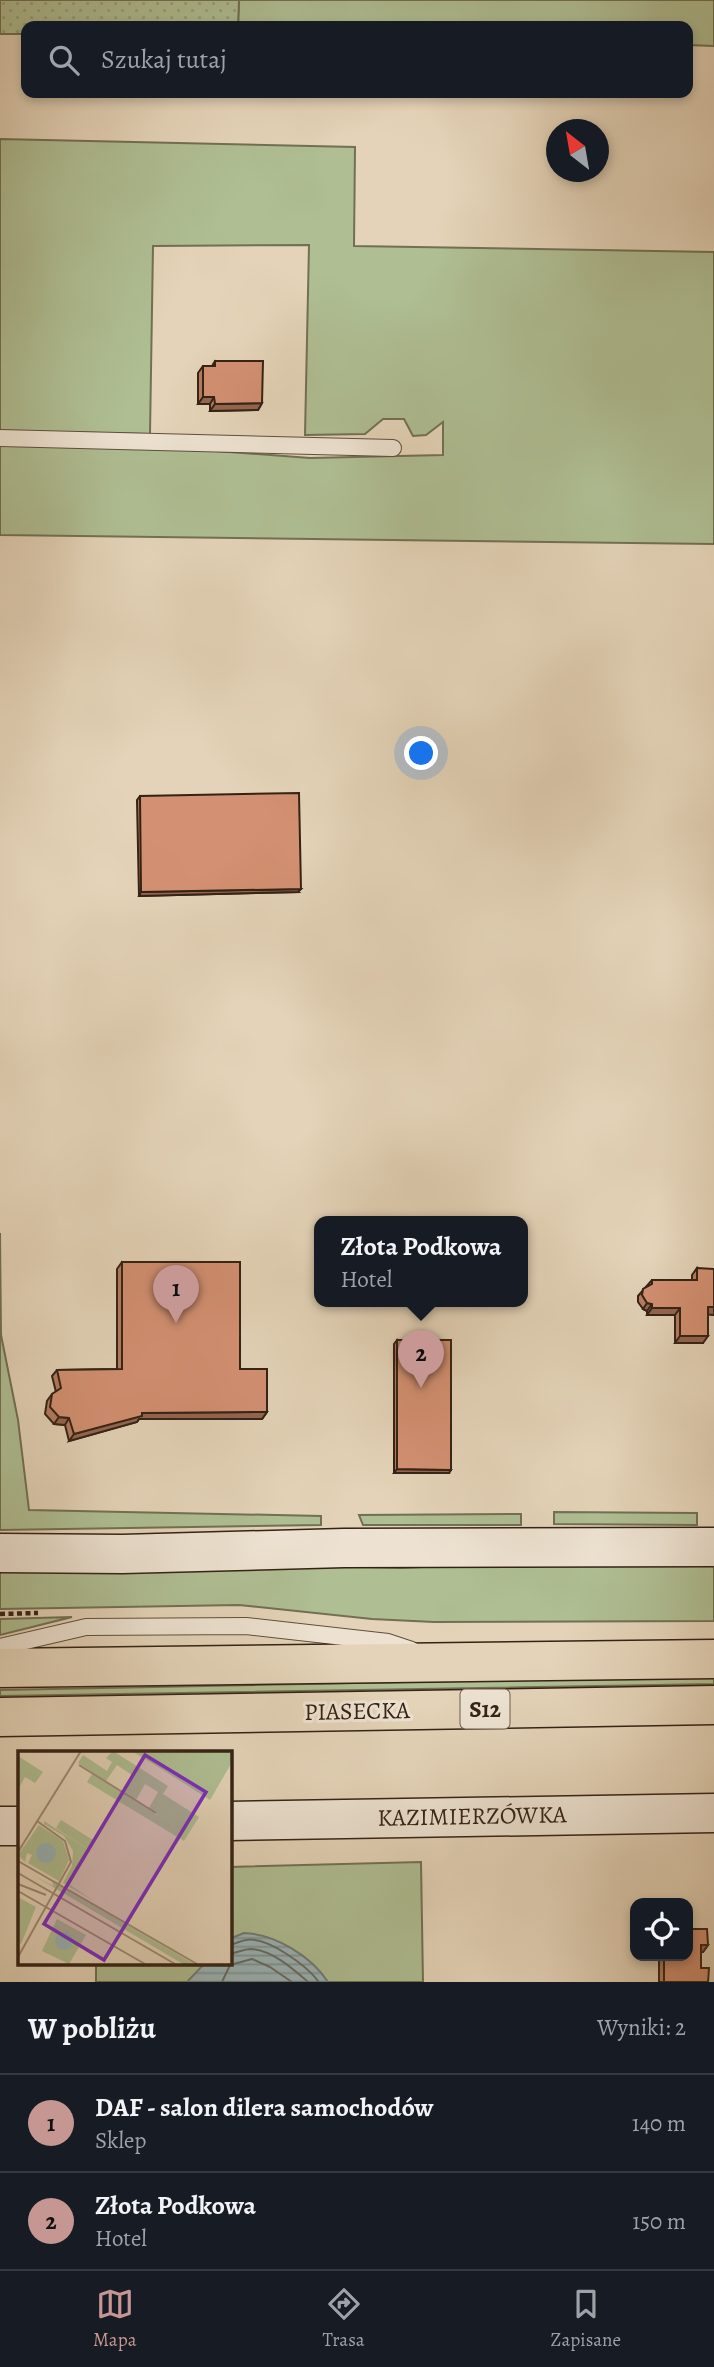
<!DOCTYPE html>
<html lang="pl">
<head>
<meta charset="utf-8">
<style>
  :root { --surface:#171b24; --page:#242831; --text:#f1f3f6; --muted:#9ea1a6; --line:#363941; --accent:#c59692 }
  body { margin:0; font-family:Alegreya,serif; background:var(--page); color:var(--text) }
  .controls { position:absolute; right:21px; bottom:21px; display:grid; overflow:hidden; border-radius:14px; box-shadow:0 4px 10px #0003 }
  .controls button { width:63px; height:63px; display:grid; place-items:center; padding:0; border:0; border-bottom:2px solid var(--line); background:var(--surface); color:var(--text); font:35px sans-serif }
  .compass { position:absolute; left:546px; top:119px; width:63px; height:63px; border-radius:50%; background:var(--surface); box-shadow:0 4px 10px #0003; rotate:329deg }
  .you { position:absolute; left:422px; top:754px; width:24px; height:24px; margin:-18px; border:5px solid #fff; border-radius:50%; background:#1a73e8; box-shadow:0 0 0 10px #1a73e833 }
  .badge { display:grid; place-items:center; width:46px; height:46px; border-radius:50%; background:var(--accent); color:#111; font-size:23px; font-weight:700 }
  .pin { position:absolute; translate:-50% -58px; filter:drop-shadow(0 2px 4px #0008) }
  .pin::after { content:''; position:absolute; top:37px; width:24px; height:21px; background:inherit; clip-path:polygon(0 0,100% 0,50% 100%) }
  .popup { position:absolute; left:314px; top:1216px; width:214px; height:91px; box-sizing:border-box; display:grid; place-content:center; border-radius:14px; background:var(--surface); filter:drop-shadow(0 2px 5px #0005); font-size:23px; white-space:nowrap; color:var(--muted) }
  .popup b { font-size:26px; color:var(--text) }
  .popup::after { content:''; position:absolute; left:50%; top:100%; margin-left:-14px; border:14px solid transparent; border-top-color:var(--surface) }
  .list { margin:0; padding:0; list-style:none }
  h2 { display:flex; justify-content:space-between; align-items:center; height:91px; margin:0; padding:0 28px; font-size:30px }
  h2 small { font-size:23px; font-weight:400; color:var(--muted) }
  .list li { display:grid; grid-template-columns:46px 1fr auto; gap:21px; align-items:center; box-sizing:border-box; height:98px; padding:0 28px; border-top:2px solid var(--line) }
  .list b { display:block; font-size:26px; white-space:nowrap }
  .list p { margin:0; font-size:23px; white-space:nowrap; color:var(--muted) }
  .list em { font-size:23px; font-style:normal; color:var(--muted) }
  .icon { flex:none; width:38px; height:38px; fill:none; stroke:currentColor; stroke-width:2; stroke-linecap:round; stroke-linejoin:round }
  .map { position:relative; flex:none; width:714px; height:1982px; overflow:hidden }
  .search { position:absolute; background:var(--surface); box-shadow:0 4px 10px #0003; left:21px; right:21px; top:21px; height:77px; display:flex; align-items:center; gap:18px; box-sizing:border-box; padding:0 24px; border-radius:14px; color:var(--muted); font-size:26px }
  .sheet { height:287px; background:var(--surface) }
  nav { display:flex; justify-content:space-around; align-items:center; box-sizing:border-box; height:98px; border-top:2px solid var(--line); background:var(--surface); font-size:19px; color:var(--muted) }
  nav a { display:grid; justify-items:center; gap:4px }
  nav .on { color:var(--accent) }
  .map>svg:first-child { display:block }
  .green { fill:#afbe93; stroke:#727054; stroke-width:2 }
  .garden { fill:url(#garden-dots); stroke:#727054; stroke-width:2 }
  .water { fill:url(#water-rules); stroke:#717a77; stroke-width:2 }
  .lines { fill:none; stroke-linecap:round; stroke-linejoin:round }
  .shore { stroke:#676c67; stroke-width:2 }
  .lane-casing { stroke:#604e3e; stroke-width:18 }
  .secondary-casing { stroke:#342215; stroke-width:41 }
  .highway-casing { stroke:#342215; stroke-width:41 }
  .path { stroke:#342215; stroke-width:4.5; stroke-dasharray:5 3.5; stroke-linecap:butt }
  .lane { stroke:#ede2d1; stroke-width:16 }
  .secondary { stroke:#ede2d1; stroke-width:38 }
  .highway { stroke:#e4d3b8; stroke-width:38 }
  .wall { fill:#b57c62; stroke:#342215; stroke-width:2 }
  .shaded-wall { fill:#946550; stroke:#342215; stroke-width:2 }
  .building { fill:#d39072; stroke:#342215; stroke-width:2 }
  .labels { text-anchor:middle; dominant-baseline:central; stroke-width:6; stroke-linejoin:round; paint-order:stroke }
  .shield { fill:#ede2d1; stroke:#6c5c4d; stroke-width:2 }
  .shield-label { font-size:23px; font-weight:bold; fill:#342215 }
  .street-label { font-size:24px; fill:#342215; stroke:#ede2d1 }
  .inset-road { fill:none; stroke:#9e8c77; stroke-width:2 }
  .view { fill:#7b2cbf; fill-opacity:0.15; stroke:#7b2cbf; stroke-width:3.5 }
  .inset-edge { fill:none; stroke:#342215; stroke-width:3.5 }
</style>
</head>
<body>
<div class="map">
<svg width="714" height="1982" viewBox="0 0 714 1982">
  <defs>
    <pattern id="garden-dots" width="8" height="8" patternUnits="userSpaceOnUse" patternTransform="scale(1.75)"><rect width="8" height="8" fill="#afbe93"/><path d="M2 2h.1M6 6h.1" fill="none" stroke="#97a37e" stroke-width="1.8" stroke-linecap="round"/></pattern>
    <pattern id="water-rules" width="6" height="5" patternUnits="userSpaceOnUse" patternTransform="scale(1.75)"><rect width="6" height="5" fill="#9ab5b9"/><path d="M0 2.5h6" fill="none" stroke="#7e9395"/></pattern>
  </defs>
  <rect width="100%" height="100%" fill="#e4d3b8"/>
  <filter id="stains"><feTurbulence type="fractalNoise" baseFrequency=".00286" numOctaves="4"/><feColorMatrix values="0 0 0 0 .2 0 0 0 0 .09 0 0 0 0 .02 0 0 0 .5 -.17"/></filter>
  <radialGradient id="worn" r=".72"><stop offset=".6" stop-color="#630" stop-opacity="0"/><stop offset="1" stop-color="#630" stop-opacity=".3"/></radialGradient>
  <path class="green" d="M239,0H714V46L688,45V26H238Z
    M0,139L355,147L354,246L714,252V544L0,535V443L148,446L310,458L443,455V422L426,435L413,436L404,419H383L365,434L305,435L309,245L153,246L150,434L0,431Z
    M0,1233L1,1335L18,1420L29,1510L321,1516V1525L0,1530Z
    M554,1512L697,1513V1525L554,1524Z
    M521,1514V1525H363L359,1515Z
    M507,1563H714V1621L434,1622L372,1619L239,1605L0,1609V1568L260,1564L402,1568Z
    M72,1617L0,1635V1619Z
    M714,1676V1684L0,1696V1690Z
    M421,1862L423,1982H96V1963H229V1867Z"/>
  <path class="garden" d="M0,0H239L238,26H26V34H0Z"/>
  <path class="water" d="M244,1933C275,1934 311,1956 328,1982H187L205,1963H229V1939Z"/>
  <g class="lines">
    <path class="shore" d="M229,1945C235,1944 240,1941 246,1940C267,1936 307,1966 319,1982
      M229,1954C237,1953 243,1949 251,1949C272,1950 293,1969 308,1982
      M222,1982L230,1965L252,1959L270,1967L292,1982"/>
    <defs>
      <path id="lane" d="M0,438L393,448
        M0,1647L86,1627L246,1626L388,1642L412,1650"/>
      <path id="secondary" d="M0,1553L122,1554L344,1548L714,1547
        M229,1821L714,1813
        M0,1826H19"/>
      <path id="highway" d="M0,1668L714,1659
        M0,1717L714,1705"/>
    </defs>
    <use href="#lane" class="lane-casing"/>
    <use href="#secondary" class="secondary-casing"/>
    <use href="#highway" class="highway-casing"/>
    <path class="path" d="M0,1614L38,1613"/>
    <use href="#lane" class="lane"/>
    <use href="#secondary" class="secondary"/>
    <use href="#highway" class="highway"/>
  </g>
  <path class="wall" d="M215,361L262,403L258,410L210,411V404H198V373L203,366H212Z
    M140,796L298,892L139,896L137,800Z
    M122,1262L240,1369L267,1412L262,1419H139L137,1422L69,1441L65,1425L54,1424L45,1414L47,1401L52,1394L56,1392L52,1376L57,1370L117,1369V1269Z
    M697,1268L714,1315L708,1314L703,1343H675V1315H647V1311L643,1309L638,1302V1296L652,1280H692V1275Z
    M397,1340L449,1473H394V1344Z
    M708,1945L703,1952H701V1968L708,1982H659V1956H688Z"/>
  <path class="shaded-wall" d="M203,397H214L210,404H198Z
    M262,403L258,410L210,411L215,404Z
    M301,889L298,892L139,896L141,892Z
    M647,1303L652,1304L647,1311L643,1309Z
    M708,1307H714V1315L703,1314Z
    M652,1308H680L675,1315H647Z
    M680,1336H708L703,1343H675Z
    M267,1412L262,1419H139L137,1422L69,1441L74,1434L142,1413Z
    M59,1417L69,1418L65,1425L54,1424Z
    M397,1469L451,1470L449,1473H394Z
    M701,1945H708L703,1952H696Z"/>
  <path class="building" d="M215,361H263L262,403L215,404L214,397H203V366H215Z
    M299,793L301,889L141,892L140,796Z
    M122,1262H240V1369H267V1412L142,1413V1416L74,1434L69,1418L59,1417L50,1407L52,1394L61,1388L57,1370L122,1369Z
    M697,1268L714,1269V1307H708V1336H680V1308H652V1304L647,1303L642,1295L643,1289L652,1284V1280H697Z
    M397,1340H451V1470L397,1469Z
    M688,1929H707L708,1945H701V1968H709L708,1982H664V1956H688Z"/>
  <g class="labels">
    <rect class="shield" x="460.5" y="1689.5" width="49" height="39" rx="5"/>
    <g class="shield-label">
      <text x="485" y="1709">S12</text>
    </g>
    <g class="street-label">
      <text transform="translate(357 1711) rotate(-1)">PIASECKA</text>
      <text transform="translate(472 1816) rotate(-1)">KAZIMIERZÓWKA</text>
    </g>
  </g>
  <g transform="translate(18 1751)">
    <rect width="214" height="214" fill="#e4d3b8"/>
    <path d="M95,0L150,35L145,43L181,66L166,90L69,31L74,23L141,65L131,57L140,41L127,33L118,49L104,40L114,24L99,14L88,30L60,12L65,4L89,20L94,11L88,7ZM133,0H213V13L192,49L145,19L151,11ZM26,64V70L69,98L52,134L76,150L45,132L54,115L55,100L46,85L26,73ZM21,74L45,90L51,109L41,130L10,112L14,104L9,102L7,111L0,104ZM13,123L35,135L34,130L176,213H165ZM0,146L18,156L3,193L0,191ZM39,168L68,184L51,213L24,200Z" fill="#afbe93"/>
    <path d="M114,0H133L151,11L145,19ZM0,5L25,21L17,32L7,26L0,39ZM43,69L75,89L69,98L38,77Z" fill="#afbe93"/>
    <path d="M18 102a10 10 0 1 1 20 0a10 10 0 1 1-20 0ZM37 190a9 9 0 1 1 18 0a9 9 0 1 1-18 0Z" fill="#9ab5b9"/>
    <path class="inset-road" d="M61,14L138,62M0,101L63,0M0,110L179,213M0,122L157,213M0,133L28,144M0,140L127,213M0,206L53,111L47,90L19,70"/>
    <path class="view" d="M127,4L188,41L86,209L26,173Z"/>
    <rect width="214" height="214" class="inset-edge"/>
  </g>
  <rect width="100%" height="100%" filter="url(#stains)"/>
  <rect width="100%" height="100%" fill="url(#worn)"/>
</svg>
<div class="controls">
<button><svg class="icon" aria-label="locate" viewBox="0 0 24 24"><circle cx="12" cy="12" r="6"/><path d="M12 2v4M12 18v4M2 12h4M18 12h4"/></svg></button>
</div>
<svg class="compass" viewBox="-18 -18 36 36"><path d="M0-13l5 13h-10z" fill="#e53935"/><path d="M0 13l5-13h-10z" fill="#9ea1a6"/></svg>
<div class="you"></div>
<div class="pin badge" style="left:176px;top:1323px">1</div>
<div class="pin badge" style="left:421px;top:1388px">2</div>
<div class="popup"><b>Złota Podkowa</b>Hotel</div>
<div class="search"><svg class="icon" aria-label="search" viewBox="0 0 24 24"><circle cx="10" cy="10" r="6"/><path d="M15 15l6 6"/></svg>Szukaj tutaj</div>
</div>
<section class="sheet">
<h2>W pobliżu<small>Wyniki: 2</small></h2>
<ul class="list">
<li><span class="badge">1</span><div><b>DAF - salon dilera samochodów</b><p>Sklep</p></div><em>140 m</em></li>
<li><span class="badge">2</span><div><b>Złota Podkowa</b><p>Hotel</p></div><em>150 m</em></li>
</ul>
</section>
<nav>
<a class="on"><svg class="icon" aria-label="map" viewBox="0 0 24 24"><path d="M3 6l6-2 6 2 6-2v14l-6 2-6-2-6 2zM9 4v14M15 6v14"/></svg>Mapa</a>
<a><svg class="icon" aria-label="directions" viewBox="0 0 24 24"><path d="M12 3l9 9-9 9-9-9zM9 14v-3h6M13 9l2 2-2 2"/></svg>Trasa</a>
<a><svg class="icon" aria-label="saved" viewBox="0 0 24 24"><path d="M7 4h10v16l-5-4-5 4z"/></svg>Zapisane</a>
</nav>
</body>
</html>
